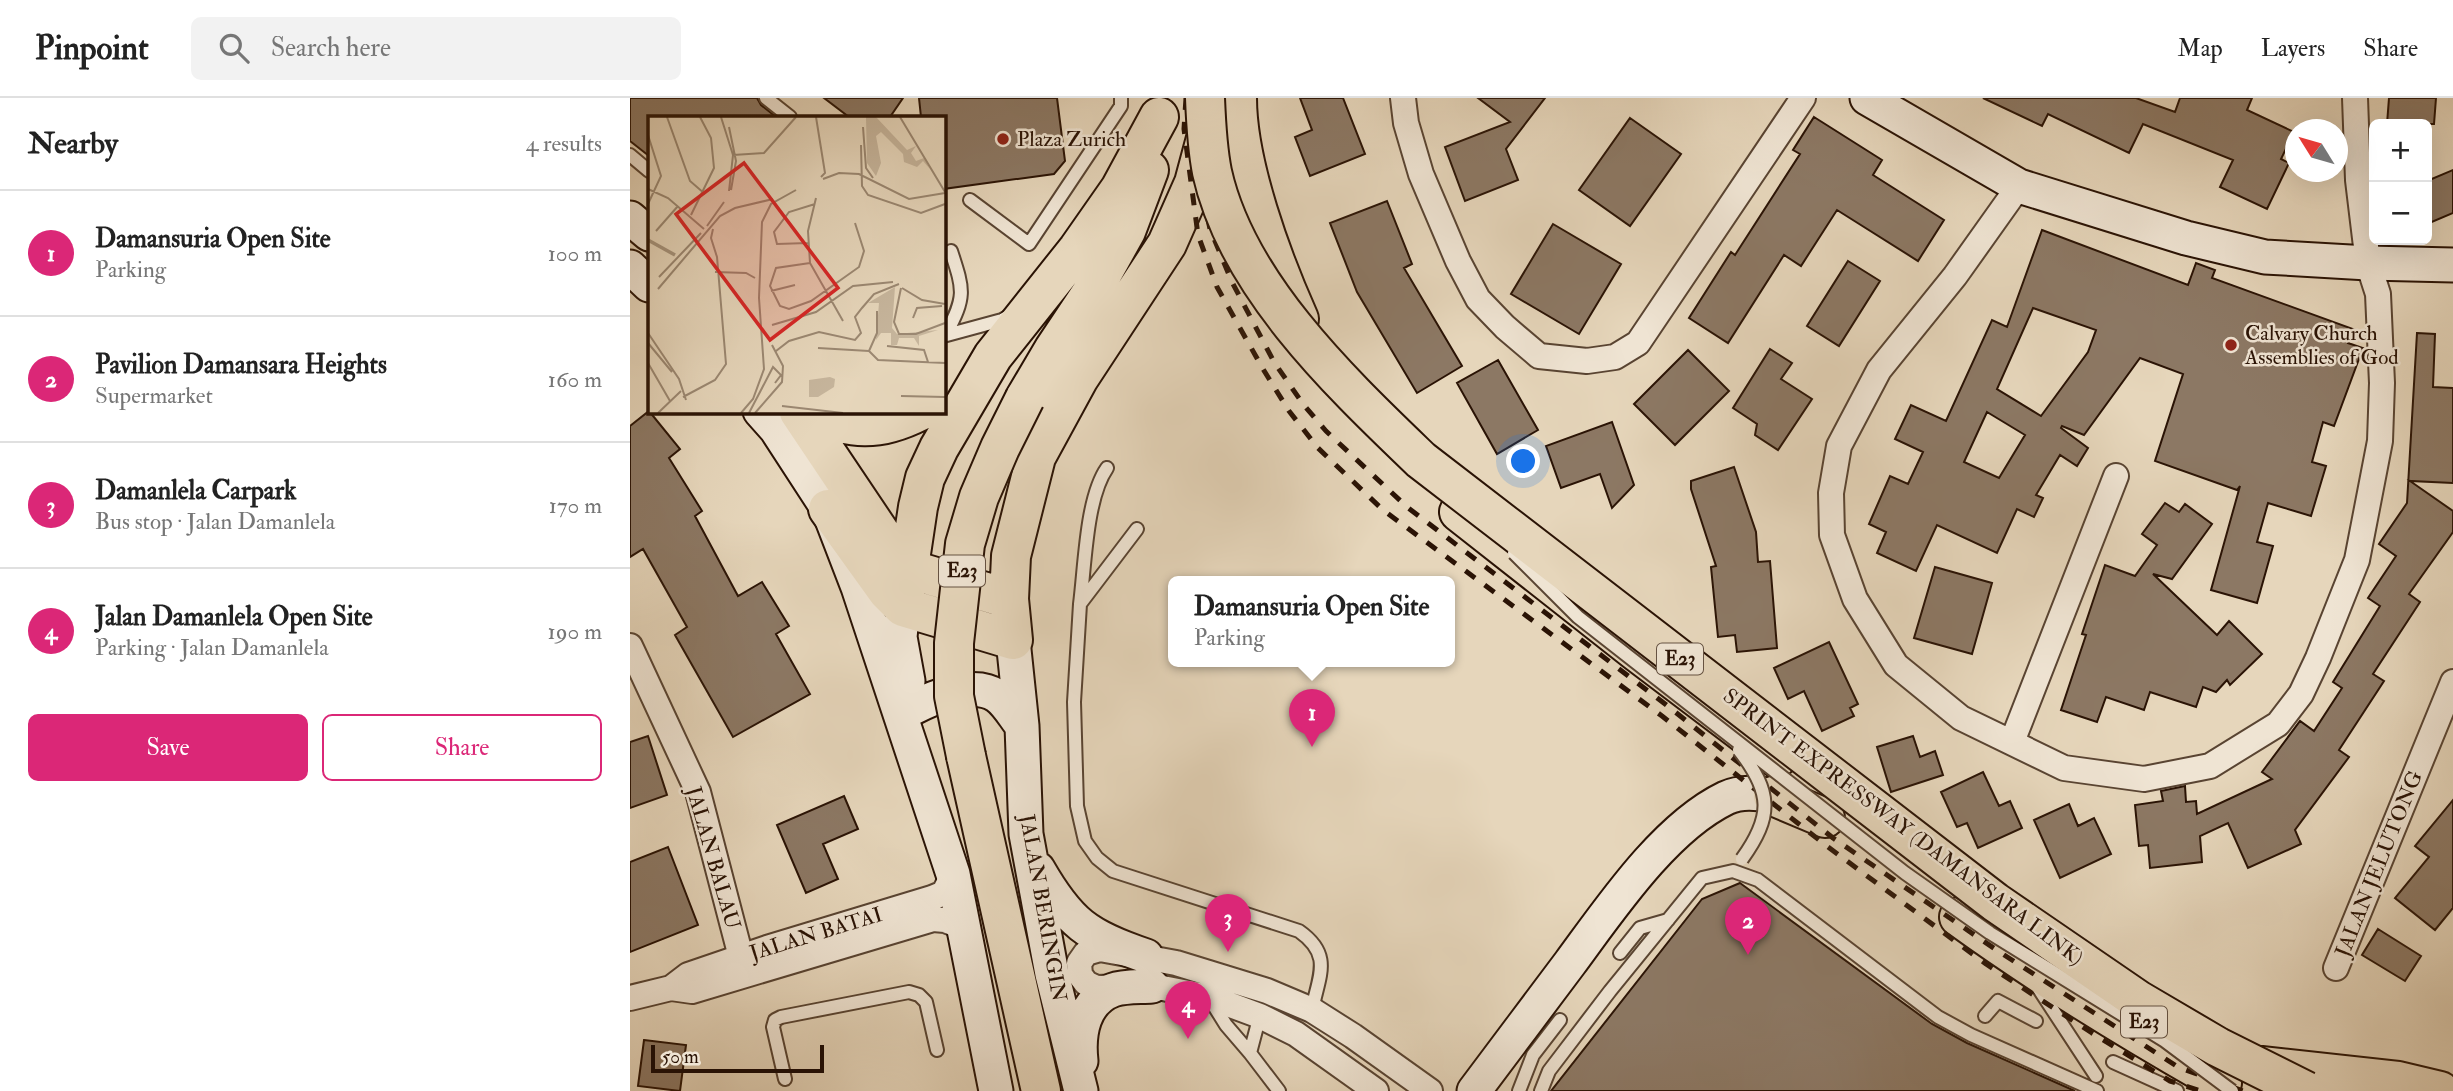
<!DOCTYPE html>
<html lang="en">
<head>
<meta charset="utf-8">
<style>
  :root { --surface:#fff; --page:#f2f2f2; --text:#222; --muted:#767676; --line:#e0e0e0; --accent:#db2777 }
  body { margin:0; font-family:"IM FELL Double Pica",serif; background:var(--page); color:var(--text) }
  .controls { position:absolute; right:21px; top:21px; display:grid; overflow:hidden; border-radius:10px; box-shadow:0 7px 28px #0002 }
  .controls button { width:63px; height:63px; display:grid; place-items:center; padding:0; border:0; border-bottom:2px solid var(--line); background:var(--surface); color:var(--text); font:35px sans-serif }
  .compass { position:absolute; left:1655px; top:21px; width:63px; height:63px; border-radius:50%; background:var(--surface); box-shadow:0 7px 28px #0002; rotate:307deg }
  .scale { position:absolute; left:21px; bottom:18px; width:173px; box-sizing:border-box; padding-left:7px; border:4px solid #2a1305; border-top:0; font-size:19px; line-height:24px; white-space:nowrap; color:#2a1305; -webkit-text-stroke:5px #efe4d3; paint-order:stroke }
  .you { position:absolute; left:894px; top:364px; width:24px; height:24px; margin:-18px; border:5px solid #fff; border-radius:50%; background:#1a73e8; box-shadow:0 0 0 10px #1a73e833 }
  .badge { display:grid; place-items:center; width:46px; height:46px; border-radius:50%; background:var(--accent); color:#fff; font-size:23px; font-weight:700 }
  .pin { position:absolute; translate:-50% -58px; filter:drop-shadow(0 2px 4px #0008) }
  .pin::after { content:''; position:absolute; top:37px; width:24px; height:21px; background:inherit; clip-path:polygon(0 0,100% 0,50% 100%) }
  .popup { position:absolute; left:538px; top:478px; width:287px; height:91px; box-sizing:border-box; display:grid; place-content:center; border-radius:10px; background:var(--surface); filter:drop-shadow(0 2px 5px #0005); font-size:23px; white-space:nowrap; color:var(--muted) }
  .popup b { font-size:26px; color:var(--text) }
  .popup::after { content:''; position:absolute; left:50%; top:100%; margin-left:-14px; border:14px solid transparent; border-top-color:var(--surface) }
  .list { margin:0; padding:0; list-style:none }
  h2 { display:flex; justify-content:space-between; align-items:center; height:91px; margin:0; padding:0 28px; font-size:30px }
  h2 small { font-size:23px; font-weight:400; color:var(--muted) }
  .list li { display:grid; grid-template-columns:46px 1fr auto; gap:21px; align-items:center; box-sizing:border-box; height:126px; padding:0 28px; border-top:2px solid var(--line) }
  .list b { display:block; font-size:26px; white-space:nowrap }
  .list p { margin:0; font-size:23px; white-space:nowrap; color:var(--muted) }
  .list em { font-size:23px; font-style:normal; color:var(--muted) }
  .actions { display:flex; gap:14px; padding:21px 28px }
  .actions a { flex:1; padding:16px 0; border:2px solid var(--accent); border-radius:10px; text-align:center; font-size:24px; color:var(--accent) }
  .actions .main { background:var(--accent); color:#fff }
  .icon { flex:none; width:38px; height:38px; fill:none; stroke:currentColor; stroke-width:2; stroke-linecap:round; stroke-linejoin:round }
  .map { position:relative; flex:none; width:1823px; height:993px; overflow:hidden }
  header { display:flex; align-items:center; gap:42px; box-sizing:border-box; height:98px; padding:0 35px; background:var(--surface); border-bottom:2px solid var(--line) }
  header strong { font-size:33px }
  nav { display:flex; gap:38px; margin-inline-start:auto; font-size:24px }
  .search { width:490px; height:63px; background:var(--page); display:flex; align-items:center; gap:18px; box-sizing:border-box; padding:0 24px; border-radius:10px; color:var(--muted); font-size:26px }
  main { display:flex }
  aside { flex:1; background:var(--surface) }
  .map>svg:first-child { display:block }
  .building { fill:#8c7864; stroke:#2a1305; stroke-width:2; fill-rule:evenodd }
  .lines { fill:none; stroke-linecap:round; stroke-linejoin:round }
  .lane-casing { stroke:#594432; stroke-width:16 }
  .street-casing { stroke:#594432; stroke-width:28 }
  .secondary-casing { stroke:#2a1305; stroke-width:37 }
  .highway-casing { stroke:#2a1305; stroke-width:42 }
  .lane { stroke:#efe4d3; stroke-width:12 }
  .street { stroke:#efe4d3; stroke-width:24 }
  .secondary { stroke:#efe4d3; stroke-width:33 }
  .highway { stroke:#e6d6bb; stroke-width:38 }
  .rail { stroke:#2a1305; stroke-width:5; stroke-dasharray:12 12; stroke-linecap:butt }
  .lane-bridge-casing { stroke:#594432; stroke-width:16; stroke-linecap:butt }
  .highway-bridge-casing { stroke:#2a1305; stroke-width:42; stroke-linecap:butt }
  .lane-bridge { stroke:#efe4d3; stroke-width:12 }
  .highway-bridge { stroke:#e6d6bb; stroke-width:38 }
  .poi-dot { fill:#8f2418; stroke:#efe4d3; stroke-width:2.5 }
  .labels { text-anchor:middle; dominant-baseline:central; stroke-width:5; stroke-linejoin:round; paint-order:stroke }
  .shield { fill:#efe4d3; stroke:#655243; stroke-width:2 }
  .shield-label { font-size:19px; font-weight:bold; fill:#2a1305 }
  .poi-label { font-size:21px; fill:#2a1305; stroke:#efe4d3; text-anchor:start }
  .street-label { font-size:21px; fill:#2a1305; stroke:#efe4d3 }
  .inset-river { fill:none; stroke:#a6947d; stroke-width:3.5 }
  .inset-road { fill:none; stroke:#9b8872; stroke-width:2 }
  .view { fill:#d62828; fill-opacity:0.15; stroke:#d62828; stroke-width:3.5 }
  .inset-edge { fill:none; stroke:#2a1305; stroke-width:3.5 }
</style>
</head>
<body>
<header>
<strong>Pinpoint</strong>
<div class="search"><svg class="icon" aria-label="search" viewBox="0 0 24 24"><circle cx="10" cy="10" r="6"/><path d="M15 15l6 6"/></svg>Search here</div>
<nav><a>Map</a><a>Layers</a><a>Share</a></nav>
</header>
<main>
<aside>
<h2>Nearby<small>4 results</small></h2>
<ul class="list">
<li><span class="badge">1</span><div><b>Damansuria Open Site</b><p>Parking</p></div><em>100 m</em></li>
<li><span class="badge">2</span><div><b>Pavilion Damansara Heights</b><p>Supermarket</p></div><em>160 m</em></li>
<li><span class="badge">3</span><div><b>Damanlela Carpark</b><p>Bus stop · Jalan Damanlela</p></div><em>170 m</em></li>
<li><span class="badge">4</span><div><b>Jalan Damanlela Open Site</b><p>Parking · Jalan Damanlela</p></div><em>190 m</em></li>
</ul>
<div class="actions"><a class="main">Save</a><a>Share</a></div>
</aside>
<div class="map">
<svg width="1823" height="993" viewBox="0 0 1823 993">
  <rect width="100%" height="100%" fill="#e6d6bb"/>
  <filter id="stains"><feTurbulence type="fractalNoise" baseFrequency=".00286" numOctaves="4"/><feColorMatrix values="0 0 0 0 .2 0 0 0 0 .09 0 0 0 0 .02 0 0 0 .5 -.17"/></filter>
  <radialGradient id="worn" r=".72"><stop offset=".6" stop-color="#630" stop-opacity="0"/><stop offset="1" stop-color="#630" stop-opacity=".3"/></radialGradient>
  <path class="building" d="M0,0H127L131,7L146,19H19V58L0,43Z
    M194,0H273L260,19H219Z
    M289,0H427L435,63L424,76L313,91V19H291Z
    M670,0H713L735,56L680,78L665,39L682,32Z
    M848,0H915L876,51L888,82L835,103L815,49L880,24Z
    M1353,0H1506L1545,14L1550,0H1622L1617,12L1664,34L1651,61L1659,65L1637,111L1590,89L1603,62L1513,26L1499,55L1418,16L1412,28Z
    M1759,0H1806L1804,26H1757Z
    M1184,19L1252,62L1243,77L1314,122L1288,163L1207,112L1171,168L1154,157L1098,245L1059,220L1101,154L1105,157L1170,56L1163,52Z
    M1000,20L1051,56L1000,128L949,92Z
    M1823,72V115L1797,126V83Z
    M757,103L782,166L774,170L832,268L787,295L727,194L700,125Z
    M923,126L991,166L949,236L881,196Z
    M1412,132L1558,187L1566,165L1585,172L1582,180L1723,231L1718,245L1733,250L1704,328L1693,324L1682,364L1696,368L1681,418L1638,405L1627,444L1643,448L1627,505L1581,492L1610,388L1607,392L1525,363L1553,276L1510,260L1454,337L1432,328L1431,330L1458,350L1447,368L1430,357L1406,397L1413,400L1404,419L1387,411L1367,455L1307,427L1286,473L1247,455L1256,434L1239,426L1260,378L1278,386L1293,354L1265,341L1281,307L1316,323L1362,222L1377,229ZM1403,210L1466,232L1458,254L1411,318L1367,291ZM1357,314L1395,337L1369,380L1334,364Z
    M1218,163L1250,183L1209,248L1177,228Z
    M1787,235L1805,236L1803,289L1823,290V385L1780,383L1823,413V434L1779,496L1790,504L1743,576L1754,583L1709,652L1719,659L1665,732L1671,746L1618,770L1598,725L1570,738L1572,764L1520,770L1518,747L1509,748L1505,707L1533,703L1531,693L1555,688L1556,704L1566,703L1567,716L1642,681L1632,674L1670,623L1684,633L1712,590L1703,584L1750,508L1738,500L1766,458L1749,446L1777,405Z
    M1140,251L1162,265L1151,281L1182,301L1148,352L1125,337L1127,326L1103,310Z
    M1058,252L1099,293L1045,347L1004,306Z
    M868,262L908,332L867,356L827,285Z
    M19,313L50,351L39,360L72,413L65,418L108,498L132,484L159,528L146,536L180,596L103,639L45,537L57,529L13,451L0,459V328Z
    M982,324L1004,387L982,410L970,376L931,390L916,348Z
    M1104,369L1126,434L1128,464L1140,463L1147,550L1107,554L1105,537L1088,539L1081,469L1086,468L1061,391V383Z
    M1535,405L1549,414L1555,406L1582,426L1542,481L1523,476L1587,537L1599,523L1632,556L1600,587L1597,582L1586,594L1573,589L1566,609L1520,594L1514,612L1476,599L1467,624L1431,612L1456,537L1452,536L1475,467L1505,478L1527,447L1512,436Z
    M1305,469L1362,485L1342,556L1284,540Z
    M1199,544L1228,606L1220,610L1224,618L1192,633L1174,593L1158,601L1144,570Z
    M18,638L37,697L0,710V644Z
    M1283,638L1290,659L1305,653L1313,677L1261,694L1247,649Z
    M1353,674L1369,708L1380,703L1392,730L1348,750L1337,725L1327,729L1311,694Z
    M214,698L228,731L193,746L208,781L176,795L147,727Z
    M1823,702V810L1805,832L1765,800L1799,759L1785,748Z
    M1439,706L1448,728L1464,720L1481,756L1430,780L1404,722Z
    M38,749L68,827L0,854V764Z
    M1110,785L1302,926L1337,945L1445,993H921L1072,801Z
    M1748,831L1791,858L1775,883L1732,857Z
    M14,942L56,947L50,993L8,988Z"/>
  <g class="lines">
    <defs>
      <path id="lane" d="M136,0L160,19
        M0,57L19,73
        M340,102L399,146L491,8V0
        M316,236C336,198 334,193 321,153
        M313,238L372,222L379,218
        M477,370C456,400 455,468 450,506L507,431
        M450,506L444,604L447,708L455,743L467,760L483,773L669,833C703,857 689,877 682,912
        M990,855L1010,830L1038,822
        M1407,888L1466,978
        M581,903L596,927L620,955L630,917
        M1355,918L1368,903L1406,923
        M620,955L649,993
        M1483,964L1547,993
        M155,981L143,929L145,922L151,919L279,894L289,897L296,904L307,952
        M889,993L903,957L930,922
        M911,993L919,973L980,893L1072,780L1103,773L1128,782L1308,919L1341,937L1467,993"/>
      <path id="street" d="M773,0L776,25L791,76L828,163L848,201L875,229L909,258L957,263L985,259L1008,245L1173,0
        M1389,88L1325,178L1249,272L1209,348L1201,395L1202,437L1225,501L1266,567L1331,620L1434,670L1514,681L1580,668L1648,626L1671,596L1688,560L1727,462L1750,343L1752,285L1748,196L1738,165L1728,82L1725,0
        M0,548L68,694L111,859
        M1382,644L1486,378
        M1706,870L1823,584
        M41,890L62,893L303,821L315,822L333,829
        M0,900L41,890L58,877L137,850L302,800L314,795L323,776
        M746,993L666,936L630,918L579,899L522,888L466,890L456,885L450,877L449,865L456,855L470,851L546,865L637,893L682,912L723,938L800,993"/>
      <path id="secondary" d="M1237,0L1389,88L1556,140L1635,159L1738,165L1823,167
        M0,120L19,136
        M0,169L19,187
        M130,313L146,331L198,411L228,489L323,776L366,993
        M273,509L270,539L278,583
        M383,542L392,628L396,736L422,876L451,993
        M283,610C304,599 344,582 367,598C377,605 384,618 392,628
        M408,771C439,825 457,838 516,858
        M451,963C448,936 453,903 483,892C494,888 510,889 522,888
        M844,993C876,950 908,908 940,865C980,811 1034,730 1096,700C1111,693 1127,695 1143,698"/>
      <path id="highway" d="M607,0C607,66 642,161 669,221
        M395,300L424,251L462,194L496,133L519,72
        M169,314L269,463L279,471L379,501
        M169,314C219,328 241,338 290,313
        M198,411L257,493L273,509L383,542L379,501L381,458L406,359L449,280L537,146L564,85L578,33
        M829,414L1007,554L1147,660
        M273,509L288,409L295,380L309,350L363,258L448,151L490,91L529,19
        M336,658L411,993
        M1143,698L1195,720
        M1329,819C1413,880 1502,934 1592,985
        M1631,968L1768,983L1810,993"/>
    </defs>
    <use href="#lane" class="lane-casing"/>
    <use href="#street" class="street-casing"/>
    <use href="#secondary" class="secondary-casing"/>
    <use href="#highway" class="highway-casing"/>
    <use href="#lane" class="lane"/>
    <use href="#street" class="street"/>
    <use href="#secondary" class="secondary"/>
    <use href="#highway" class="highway"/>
    <path class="rail" d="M556,0L554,31L568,137L587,189L633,271L659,313L688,350L753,412L1032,618L1198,749L1356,866L1462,935L1540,983L1571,993
      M573,0L569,80L580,131L602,184L644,264L673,306L696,333L777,409L1039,609L1203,740L1368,853L1548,969L1613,993"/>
    <defs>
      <path id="lane-bridge" d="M884,455L948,519L1275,775L1360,835L1535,943L1602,993
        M1109,652C1142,694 1143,718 1112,761"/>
      <path id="highway-bridge" d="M575,0C576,25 577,49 582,74C607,187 711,285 791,362L1365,804L1508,902L1588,949L1676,993
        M336,658L324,598V545L335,446L349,399L370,350L395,300"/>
    </defs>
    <use href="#lane-bridge" class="lane-bridge-casing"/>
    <use href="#highway-bridge" class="highway-bridge-casing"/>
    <use href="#lane-bridge" class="lane-bridge"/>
    <use href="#highway-bridge" class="highway-bridge"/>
  </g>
  <g class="poi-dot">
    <circle cx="373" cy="41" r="7"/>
    <circle cx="1601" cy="247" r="7"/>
  </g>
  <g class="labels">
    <g class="shield">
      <rect x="309" y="457.5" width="46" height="31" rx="5"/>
      <rect x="1027" y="545.5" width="46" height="31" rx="5"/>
      <rect x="1491" y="908.5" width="46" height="31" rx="5"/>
    </g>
    <g class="shield-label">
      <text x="332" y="473">E23</text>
      <text x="1050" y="561">E23</text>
      <text x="1514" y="924">E23</text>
    </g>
    <g class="poi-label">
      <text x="387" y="41">Plaza Zurich</text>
      <text x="1615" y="235">Calvary Church<tspan x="1615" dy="24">Assemblies of God</tspan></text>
    </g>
    <g class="street-label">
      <text transform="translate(1273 729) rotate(37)">SPRINT EXPRESSWAY (DAMANSARA LINK)</text>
      <text transform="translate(83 760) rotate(74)">JALAN BALAU</text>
      <text transform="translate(1749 766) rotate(-68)">JALAN JELUTONG</text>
      <text transform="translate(413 810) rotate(80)">JALAN BERINGIN</text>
      <text transform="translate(186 836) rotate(-17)">JALAN BATAI</text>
    </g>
  </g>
  <g transform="translate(18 18)">
    <rect width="298" height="298" fill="#e6d6bb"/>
    <path d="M218,1H228L259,34L268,30L263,37L268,45L276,42L282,53L275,45L269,51L256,46L255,38L233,16L228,20L233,47L228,60L219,47ZM247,171L244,212L249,218L290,214L271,220V230L266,222H251L249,229H243V217H233L228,224L231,187H220ZM182,261L187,263L186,271L170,281H161V264Z" fill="#c6b59c"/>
    <path class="inset-river" d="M0,124L27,139"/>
    <path class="inset-road" d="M19,1L42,65L57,78M73,1L85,39L81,75M168,1L177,57L173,61M252,1L297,76M81,11L88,45L83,74M215,11L218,52L225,62M0,19L13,60L0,88M213,29L214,70L220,79L273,97L297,88M85,39L116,37L148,1M175,63L191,57L211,58L261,83L297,77M0,73L20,82L56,113M168,82L160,115L162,147L195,205M43,99L66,52L63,22L52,1M59,110L76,86M8,115L30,90M160,127L129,128L126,116L141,96L167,88M162,147L128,152L122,170L132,190L141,193L163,185L211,151L216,135L207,107M67,156L98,157L107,162M11,161L53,117M253,172L246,206L251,218H268L297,207M254,172L274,184L297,188M10,173L72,100L87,92L125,83M123,175L147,169M265,202L269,192L294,190M124,209L168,196L205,170L245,166M0,217L31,263L38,284M0,227L24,256M239,230L276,234L280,246M170,232L221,235M128,235L141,225L171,216L207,224L213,217L207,201L214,192L226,178L251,168M221,235L230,244L297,247M221,235L229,217V195M0,247L22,285M253,280L297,281M35,281L67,264L78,248L69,141L63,122L65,113M134,290L195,297M10,297L33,275M93,297L105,283L116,253L111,182L114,106L123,88L148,74M101,297L125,251L133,259L127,267M107,297L134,266L135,250L124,229"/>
    <path class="view" d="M96,47L190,172L122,224L28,98Z"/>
    <rect width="298" height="298" class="inset-edge"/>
  </g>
  <rect width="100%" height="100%" filter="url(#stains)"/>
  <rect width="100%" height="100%" fill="url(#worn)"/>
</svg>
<div class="controls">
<button>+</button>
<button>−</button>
</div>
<svg class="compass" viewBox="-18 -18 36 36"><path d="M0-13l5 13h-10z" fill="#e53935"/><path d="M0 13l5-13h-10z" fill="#767676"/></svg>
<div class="scale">50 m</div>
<div class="you"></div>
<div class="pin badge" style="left:682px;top:649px">1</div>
<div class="popup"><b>Damansuria Open Site</b>Parking</div>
<div class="pin badge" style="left:1118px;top:857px">2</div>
<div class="pin badge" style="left:598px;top:854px">3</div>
<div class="pin badge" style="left:558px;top:941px">4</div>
</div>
</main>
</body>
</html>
